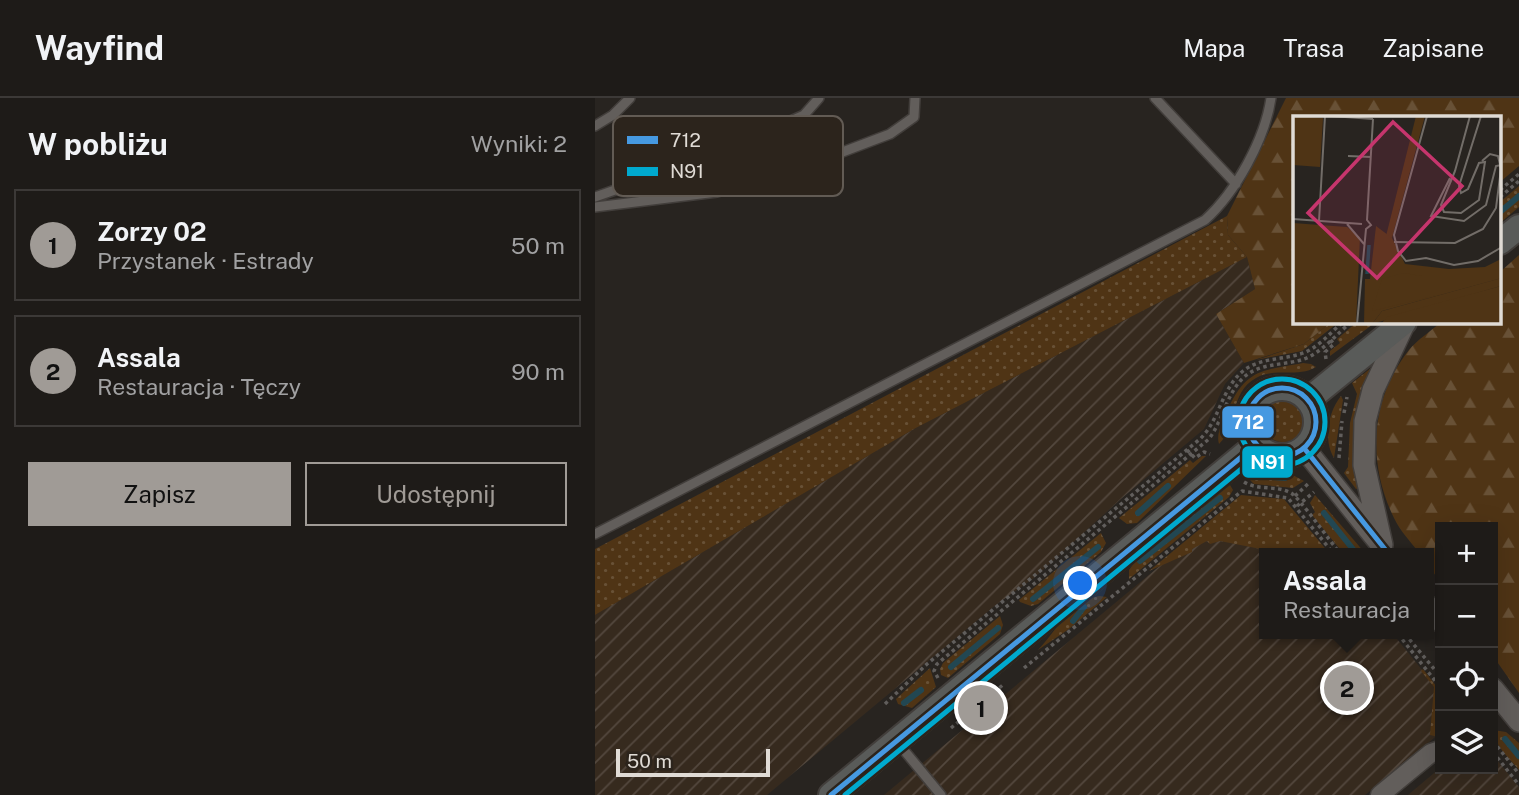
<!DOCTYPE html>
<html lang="pl">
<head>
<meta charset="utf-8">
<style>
  :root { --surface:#1e1b18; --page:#262421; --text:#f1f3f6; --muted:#a1a1a2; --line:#3c3937; --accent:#a09b96 }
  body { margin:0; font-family:"Public Sans",sans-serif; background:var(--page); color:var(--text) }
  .controls { position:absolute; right:21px; bottom:21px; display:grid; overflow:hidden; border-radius:0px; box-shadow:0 7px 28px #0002 }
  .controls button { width:63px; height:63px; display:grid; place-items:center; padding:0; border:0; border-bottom:2px solid var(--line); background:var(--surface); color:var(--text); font:35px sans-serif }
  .scale { position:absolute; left:21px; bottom:18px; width:154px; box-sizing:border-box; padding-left:7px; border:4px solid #e0dbd5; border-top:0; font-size:19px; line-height:24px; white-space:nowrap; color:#e0dbd5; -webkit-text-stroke:5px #2c241c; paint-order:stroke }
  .you { position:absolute; left:486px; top:486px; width:24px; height:24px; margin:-18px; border:5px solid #fff; border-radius:50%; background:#1a73e8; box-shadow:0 0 0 10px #1a73e833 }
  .badge { display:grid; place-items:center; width:46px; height:46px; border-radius:50%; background:var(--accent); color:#111; font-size:23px; font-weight:700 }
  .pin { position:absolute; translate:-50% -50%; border:4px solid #fff; box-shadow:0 2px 7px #0006 }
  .popup { position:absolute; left:664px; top:450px; width:175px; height:91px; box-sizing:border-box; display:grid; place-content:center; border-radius:0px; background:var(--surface); filter:drop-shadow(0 2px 5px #0005); font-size:23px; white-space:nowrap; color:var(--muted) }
  .popup b { font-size:26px; color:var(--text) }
  .popup::after { content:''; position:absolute; left:50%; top:100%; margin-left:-14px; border:14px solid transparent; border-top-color:var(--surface) }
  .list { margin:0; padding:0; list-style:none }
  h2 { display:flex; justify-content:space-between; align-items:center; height:91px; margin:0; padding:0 28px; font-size:30px }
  h2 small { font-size:23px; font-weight:400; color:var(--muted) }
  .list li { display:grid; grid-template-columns:46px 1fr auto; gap:21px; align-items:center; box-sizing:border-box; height:112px; margin:0 14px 14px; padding:0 14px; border:2px solid var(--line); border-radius:0px }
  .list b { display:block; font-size:26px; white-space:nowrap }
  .list p { margin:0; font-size:23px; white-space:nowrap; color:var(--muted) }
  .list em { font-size:23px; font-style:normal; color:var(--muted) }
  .actions { display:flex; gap:14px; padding:21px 28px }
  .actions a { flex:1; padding:16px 0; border:2px solid var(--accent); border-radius:0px; text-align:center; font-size:24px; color:var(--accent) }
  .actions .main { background:var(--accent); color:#111 }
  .icon { flex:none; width:38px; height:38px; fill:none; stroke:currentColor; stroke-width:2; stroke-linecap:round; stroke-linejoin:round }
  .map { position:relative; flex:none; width:924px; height:697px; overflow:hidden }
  header { display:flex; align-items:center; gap:42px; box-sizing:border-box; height:98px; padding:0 35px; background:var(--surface); border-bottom:2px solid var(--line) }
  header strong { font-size:33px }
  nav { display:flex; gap:38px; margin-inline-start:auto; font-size:24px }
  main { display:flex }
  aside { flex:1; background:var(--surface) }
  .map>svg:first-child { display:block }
  .industrial { fill:url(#industrial-furrows) }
  .grass { fill:url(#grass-dots) }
  .forest { fill:url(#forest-firs) }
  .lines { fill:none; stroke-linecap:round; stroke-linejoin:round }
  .stream { stroke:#224752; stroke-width:6 }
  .service-casing { stroke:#423e3b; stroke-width:12 }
  .minor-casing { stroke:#423e3b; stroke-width:21 }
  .tertiary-casing { stroke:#423e3b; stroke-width:24 }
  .secondary-casing { stroke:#423e3b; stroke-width:28 }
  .path { stroke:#615e5c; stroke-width:3.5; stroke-dasharray:3.5 3.5; stroke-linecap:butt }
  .service { stroke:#625e5b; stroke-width:9 }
  .minor { stroke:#625e5b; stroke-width:18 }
  .tertiary { stroke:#625e5b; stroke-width:21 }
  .secondary { stroke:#595b59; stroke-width:24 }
  .bus-1-casing { stroke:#2c241c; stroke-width:10 }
  .bus-2-casing { stroke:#2c241c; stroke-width:10 }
  .bus-1 { stroke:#4699e1; stroke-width:5 }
  .bus-2 { stroke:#00a9ce; stroke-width:5 }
  .inset-river { fill:none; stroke:#224752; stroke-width:3.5 }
  .inset-road { fill:none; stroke:#726d68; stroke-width:2 }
  .view { fill:#c6356d; fill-opacity:0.15; stroke:#c6356d; stroke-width:3.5 }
  .inset-edge { fill:none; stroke:#e0dbd5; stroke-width:3.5 }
  .key { fill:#2c241c; stroke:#625b54; stroke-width:2 }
  .key-label { font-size:19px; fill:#e0dbd5 }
  .line-badge { stroke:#2c241c; stroke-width:2.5 }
  .badge-label { font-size:19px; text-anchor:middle; font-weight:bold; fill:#fff }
</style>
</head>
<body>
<header>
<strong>Wayfind</strong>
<nav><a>Mapa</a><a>Trasa</a><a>Zapisane</a></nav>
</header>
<main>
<aside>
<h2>W pobliżu<small>Wyniki: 2</small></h2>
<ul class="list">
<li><span class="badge">1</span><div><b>Zorzy 02</b><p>Przystanek · Estrady</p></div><em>50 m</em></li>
<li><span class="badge">2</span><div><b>Assala</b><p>Restauracja · Tęczy</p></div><em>90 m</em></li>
</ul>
<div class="actions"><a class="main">Zapisz</a><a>Udostępnij</a></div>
</aside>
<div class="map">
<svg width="924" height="697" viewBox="0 0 924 697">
  <defs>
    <pattern id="industrial-furrows" width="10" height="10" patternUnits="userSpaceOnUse" patternTransform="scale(1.75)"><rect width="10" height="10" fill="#362a1e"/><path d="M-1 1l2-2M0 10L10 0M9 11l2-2" fill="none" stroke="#53483e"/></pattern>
    <pattern id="grass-dots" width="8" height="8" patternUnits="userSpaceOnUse" patternTransform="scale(1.75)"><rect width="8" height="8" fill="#4f3415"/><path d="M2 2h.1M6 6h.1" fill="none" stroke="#685136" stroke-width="1.8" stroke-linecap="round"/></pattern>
    <pattern id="forest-firs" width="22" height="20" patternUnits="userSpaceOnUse" patternTransform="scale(1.75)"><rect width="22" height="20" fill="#4f3415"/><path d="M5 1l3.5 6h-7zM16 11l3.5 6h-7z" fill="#685136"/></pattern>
  </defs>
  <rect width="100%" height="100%" fill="#282420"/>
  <path class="industrial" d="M652,159L660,191L621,216L649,265L630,286L609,331L527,400L439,480L402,506L172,697H0V517L319,331Z
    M649,398L732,455H670V536H798L845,594V635L770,697H289Z
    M898,657L924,689V697H813L845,670L898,671Z"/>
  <path class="grass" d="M924,88V109L905,125V104Z
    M632,118L633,137L652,159L319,331L0,517V451Z
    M736,224H744L707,253L661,262L709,246Z
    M762,224H781L735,258V253L745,245L742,241Z
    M708,265L716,266L721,269C703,280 680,269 661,280C634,295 643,327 624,346C621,336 627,325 631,315C651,271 664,273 708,265Z
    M776,270L778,273L764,390L761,391L749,375L753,369L755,325L762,296L757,285Z
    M746,298L748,302L739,360C728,342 733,314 746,298Z
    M667 323a21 21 0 1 1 42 0a21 21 0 1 1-42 0Z
    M607,358H611L542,425L532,426L524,420L595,362L598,365Z
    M663,370L690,373L709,383L698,390L659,386L649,376Z
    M635,387L638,392L634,399L534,481V472L541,462L582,427Z
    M646,397L689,401L734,455H686L625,443L615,446L612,443L597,451V454L554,473Z
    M720,397L770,455H748L717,417L720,414L715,405Z
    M506,435L511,445L506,454L443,506L436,508L425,504L424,502Z
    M504,498L512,499L474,531L443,552C461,533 476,503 504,498Z
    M405,518L408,527L405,536L353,580L346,577L345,571L348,565Z
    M335,570L341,589L317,610L303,606L301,601Z
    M828,571L845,593L844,639L835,637L839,589L826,573Z
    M898,632L911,634L924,645V672C915,661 899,647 898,632Z"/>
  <path class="forest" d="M691,0H924V68L905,84V19H700V224H736L709,246L649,265L621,216L660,191L652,159L633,137L632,118Z
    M924,157V595L898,558V429H845V483L834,469V455H824C816,444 805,433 799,420C772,365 775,301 814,252C822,242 836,233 846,224H905V174Z"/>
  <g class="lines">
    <path class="stream" d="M905,114L924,98
      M667,378L690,380
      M543,415L573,388
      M729,415L761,455
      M545,463L625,400
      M438,501L503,449
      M478,523L489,509
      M356,569L403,530
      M309,605L326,592
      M910,641L924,658"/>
    <defs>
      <path id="service" d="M560,0L641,86
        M0,28L18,17L35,0
        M0,99L119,57L209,17L224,0
        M0,109L122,94L200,72L295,36L319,19L320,0
        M0,436L610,122C641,94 670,41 676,0
        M303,645L346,697"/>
      <path id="minor" d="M785,697L836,655L845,652"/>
      <path id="tertiary" d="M709,350L784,444
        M787,447L769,367L770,323L778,292L810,224
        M834,509L845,523
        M898,591L924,623"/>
      <path id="secondary" d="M905,144L924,129
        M653 324a34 34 0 1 1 68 0a34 34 0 1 1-68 0Z
        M713,302L809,224
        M236,697L661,347"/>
    </defs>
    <use href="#service" class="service-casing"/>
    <use href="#minor" class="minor-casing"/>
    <use href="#tertiary" class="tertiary-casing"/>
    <use href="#secondary" class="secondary-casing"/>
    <path class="path" d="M905,92L924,76
      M905,99L924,83
      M731,261L730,254L739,246L734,240
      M749,315L752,299
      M592,352L600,360L609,354L615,356
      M744,360L747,323
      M649,384C664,393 682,387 696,395C704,399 736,445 745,455
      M700,398L714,385
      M702,408L719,394
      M803,536L845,589
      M810,536L845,578
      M429,570L647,393L693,400L738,455
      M343,580L339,573L342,566L614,341C628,322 631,297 648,280C665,264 689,268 709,261C726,255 743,235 756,224
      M290,606L332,566L605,341C625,322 626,291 648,273C664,260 686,262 705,256C721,252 735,235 748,224
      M356,630L409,586
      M898,643L924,676
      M898,654L924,687"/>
    <use href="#service" class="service"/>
    <use href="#minor" class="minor"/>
    <use href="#tertiary" class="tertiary"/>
    <use href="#secondary" class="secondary"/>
    <defs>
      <path id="bus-1" d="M653 324a34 34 0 1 1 68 0a34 34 0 1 1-68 0Z
        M709,350L793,455
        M236,697L661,347"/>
      <path id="bus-2" d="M644 324a43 43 0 1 1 86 0a43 43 0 1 1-86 0Z
        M250,697L667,354"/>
    </defs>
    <use href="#bus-1" class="bus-1-casing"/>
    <use href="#bus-2" class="bus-2-casing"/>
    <use href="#bus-1" class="bus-1"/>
    <use href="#bus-2" class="bus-2"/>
  </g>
  <g transform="translate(698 18)">
    <rect width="208" height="208" fill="#282420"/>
    <path d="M0,0L30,2L27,51L0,49ZM123,0H132L99,122L93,120ZM208,162V170L79,208L89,195Z" fill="#4f3415"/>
    <path d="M0,107L54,111L67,121L63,208H0ZM83,110L99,122L112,148L156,153L192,151L208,143L209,162L89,195L79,208H71L72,163H77ZM208,170V208H88L94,201Z" fill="#4f3415"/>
    <path d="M110,157L129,160L149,178L79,195L89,163Z" fill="#4f3415"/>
    <path class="inset-river" d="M74,158L76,129"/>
    <path class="inset-road" d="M38,0L80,3M134,0L101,119L105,135L113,145L133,142L161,149L185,145L209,131M55,40L78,41M162,55L148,89L151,96L168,97L186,84L192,46L186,47L175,73L168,77L166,70L188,0M162,55L177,0M157,62L138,100L171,105L193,89L203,50L208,49M0,103L69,108M26,105L32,0M54,108L71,128M101,126L162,127L190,113L203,92L208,53L205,40L197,38L189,45M64,208L73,113L78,109L74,104L80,3"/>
    <path class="view" d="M100,6L169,70L84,162L15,97Z"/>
    <rect width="208" height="208" class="inset-edge"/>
  </g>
  <rect x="18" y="18" width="230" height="80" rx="10" class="key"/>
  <rect x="32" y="38" width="31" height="8" fill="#4699e1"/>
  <rect x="32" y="69" width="31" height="9" fill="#00a9ce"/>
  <g class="key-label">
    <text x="75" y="49">712</text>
    <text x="75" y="80">N91</text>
  </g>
  <g class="line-badge">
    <rect x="626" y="307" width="54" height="34" rx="7" fill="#4699e1"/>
    <rect x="646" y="347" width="53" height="34" rx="7" fill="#00a9ce"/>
  </g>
  <g class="badge-label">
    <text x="653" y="331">712</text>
    <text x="673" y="371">N91</text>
  </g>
</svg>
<div class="controls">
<button>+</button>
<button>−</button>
<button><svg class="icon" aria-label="locate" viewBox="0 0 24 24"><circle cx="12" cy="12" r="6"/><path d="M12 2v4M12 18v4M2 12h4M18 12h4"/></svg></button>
<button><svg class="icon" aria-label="layers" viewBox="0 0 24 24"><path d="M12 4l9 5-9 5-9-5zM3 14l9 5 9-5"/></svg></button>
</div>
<div class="scale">50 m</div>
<div class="you"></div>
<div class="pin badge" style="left:386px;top:610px">1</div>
<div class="pin badge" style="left:752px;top:590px">2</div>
<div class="popup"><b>Assala</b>Restauracja</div>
</div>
</main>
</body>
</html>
